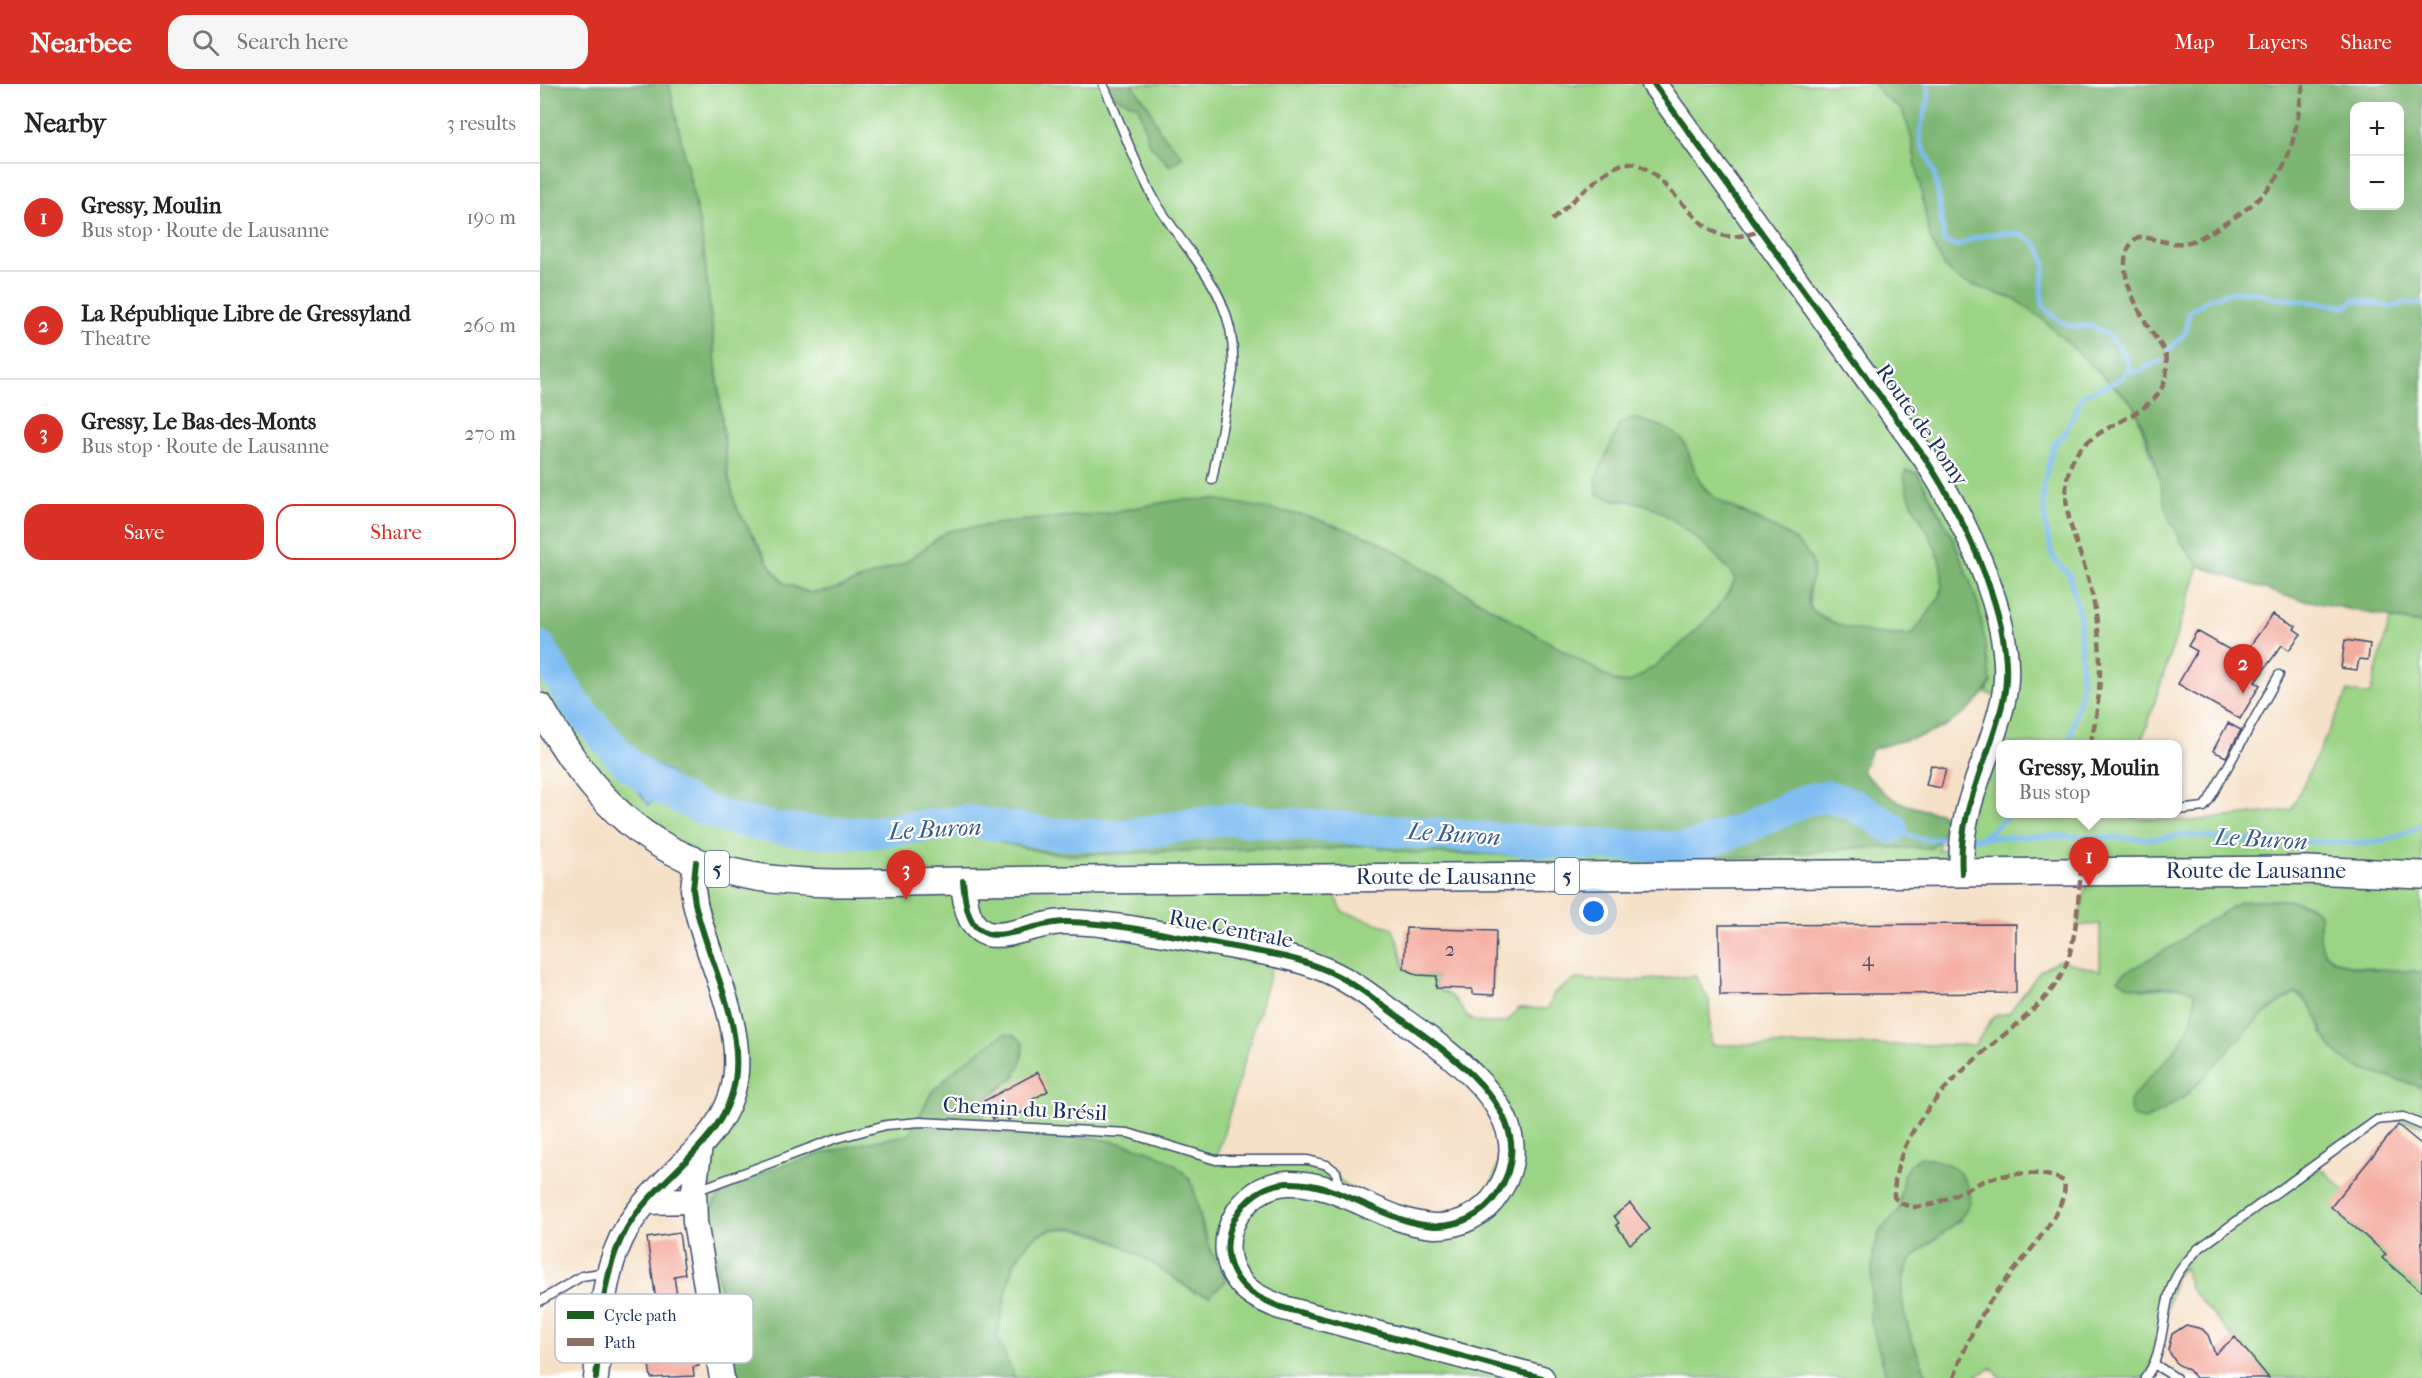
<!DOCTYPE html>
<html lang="en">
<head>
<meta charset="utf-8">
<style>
  :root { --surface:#fff; --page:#f6f6f6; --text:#222; --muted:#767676; --line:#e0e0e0; --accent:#d93025 }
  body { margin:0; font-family:"IM FELL French Canon",serif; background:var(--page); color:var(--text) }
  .controls { position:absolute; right:18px; top:18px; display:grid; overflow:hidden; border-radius:12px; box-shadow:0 6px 24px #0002 }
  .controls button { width:54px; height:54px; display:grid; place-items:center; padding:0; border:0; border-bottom:2px solid var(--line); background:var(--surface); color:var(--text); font:30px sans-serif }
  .you { position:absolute; left:1054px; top:828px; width:21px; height:21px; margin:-15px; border:4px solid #fff; border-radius:50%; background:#1a73e8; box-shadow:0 0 0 9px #1a73e833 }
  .badge { display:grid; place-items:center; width:39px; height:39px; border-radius:50%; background:var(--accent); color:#fff; font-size:20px; font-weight:700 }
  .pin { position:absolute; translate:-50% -50px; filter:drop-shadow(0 2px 3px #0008) }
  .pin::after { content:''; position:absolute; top:32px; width:21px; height:18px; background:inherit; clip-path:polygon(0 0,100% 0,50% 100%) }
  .popup { position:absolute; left:1456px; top:656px; width:186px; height:78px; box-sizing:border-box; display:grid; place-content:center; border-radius:12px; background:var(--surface); filter:drop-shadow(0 2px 4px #0005); font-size:20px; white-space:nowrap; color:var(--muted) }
  .popup b { font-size:22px; color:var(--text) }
  .popup::after { content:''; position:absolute; left:50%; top:100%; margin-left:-12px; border:12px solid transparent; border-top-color:var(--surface) }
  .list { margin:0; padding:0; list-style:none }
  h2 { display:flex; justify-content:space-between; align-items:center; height:78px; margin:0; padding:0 24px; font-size:26px }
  h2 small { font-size:20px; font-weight:400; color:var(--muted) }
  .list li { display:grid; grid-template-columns:39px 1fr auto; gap:18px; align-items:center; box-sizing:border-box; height:108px; padding:0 24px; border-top:2px solid var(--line) }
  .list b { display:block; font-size:22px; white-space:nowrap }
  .list p { margin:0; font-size:20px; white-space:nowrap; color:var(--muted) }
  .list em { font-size:20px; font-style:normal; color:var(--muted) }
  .actions { display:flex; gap:12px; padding:18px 24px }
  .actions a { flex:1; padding:14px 0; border:2px solid var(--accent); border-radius:18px; text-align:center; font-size:21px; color:var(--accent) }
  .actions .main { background:var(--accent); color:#fff }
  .icon { flex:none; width:33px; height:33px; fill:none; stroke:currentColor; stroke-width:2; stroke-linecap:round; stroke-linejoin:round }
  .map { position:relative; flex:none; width:1882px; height:1294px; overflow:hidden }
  header { display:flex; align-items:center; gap:36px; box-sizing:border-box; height:84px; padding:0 30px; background:var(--accent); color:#fff }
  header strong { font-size:28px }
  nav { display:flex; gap:33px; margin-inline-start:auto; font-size:21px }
  .search { width:420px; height:54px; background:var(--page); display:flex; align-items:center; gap:15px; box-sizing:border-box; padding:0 21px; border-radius:18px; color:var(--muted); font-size:22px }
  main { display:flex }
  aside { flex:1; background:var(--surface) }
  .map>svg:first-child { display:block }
  .green { fill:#9cd486; stroke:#5c8272; stroke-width:1.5; fill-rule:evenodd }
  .forest { fill:#7db673; stroke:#4c7268; stroke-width:1.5; fill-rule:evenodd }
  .water { fill:#7fbdf2; stroke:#4d76a8; stroke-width:1.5 }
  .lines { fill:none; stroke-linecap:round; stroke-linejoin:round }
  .stream { stroke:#7fbdf2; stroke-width:5 }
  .river { stroke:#7fbdf2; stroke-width:32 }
  .building { fill:#f4ada1 }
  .lane-casing { stroke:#3c4a6e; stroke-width:11 }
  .secondary-casing { stroke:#3c4a6e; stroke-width:27 }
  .primary-casing { stroke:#3c4a6e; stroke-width:30 }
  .lane { stroke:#fff; stroke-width:8 }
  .secondary { stroke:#fff; stroke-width:24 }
  .primary { stroke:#fff; stroke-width:27 }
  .quiet { stroke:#8d6e63; stroke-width:4.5; stroke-dasharray:9 4.5; stroke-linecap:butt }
  .cycleway-casing { stroke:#fff; stroke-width:10 }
  .cycleway { stroke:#1b5e20; stroke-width:6 }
  .labels { text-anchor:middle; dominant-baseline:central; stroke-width:4.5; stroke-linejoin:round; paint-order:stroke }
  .number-label { font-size:20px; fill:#514e6f }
  .shield { fill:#fff; stroke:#5f6d8e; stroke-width:1.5 }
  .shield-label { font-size:21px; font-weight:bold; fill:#1b2f5e }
  .street-label { font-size:22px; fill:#1b2f5e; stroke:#fff }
  .water-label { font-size:24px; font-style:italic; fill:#395a8a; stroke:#fff }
  .key { fill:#fff; stroke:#bbc1cf; stroke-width:1.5 }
  .key-label { font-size:16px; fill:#1b2f5e }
</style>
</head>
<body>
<header>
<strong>Nearbee</strong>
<div class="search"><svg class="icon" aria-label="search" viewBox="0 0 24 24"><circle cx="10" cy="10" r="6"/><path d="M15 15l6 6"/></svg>Search here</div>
<nav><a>Map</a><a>Layers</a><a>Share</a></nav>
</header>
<main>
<aside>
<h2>Nearby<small>3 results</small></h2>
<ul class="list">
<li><span class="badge">1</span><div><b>Gressy, Moulin</b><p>Bus stop · Route de Lausanne</p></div><em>190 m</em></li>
<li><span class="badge">2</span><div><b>La République Libre de Gressyland</b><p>Theatre</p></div><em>260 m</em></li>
<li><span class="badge">3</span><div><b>Gressy, Le Bas-des-Monts</b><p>Bus stop · Route de Lausanne</p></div><em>270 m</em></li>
</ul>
<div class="actions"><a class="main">Save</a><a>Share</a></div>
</aside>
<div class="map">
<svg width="1882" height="1294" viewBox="0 0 1882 1294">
  <rect width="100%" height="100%" fill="#fff"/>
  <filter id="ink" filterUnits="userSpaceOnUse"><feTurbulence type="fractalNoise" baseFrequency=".0167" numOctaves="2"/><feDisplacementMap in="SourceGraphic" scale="12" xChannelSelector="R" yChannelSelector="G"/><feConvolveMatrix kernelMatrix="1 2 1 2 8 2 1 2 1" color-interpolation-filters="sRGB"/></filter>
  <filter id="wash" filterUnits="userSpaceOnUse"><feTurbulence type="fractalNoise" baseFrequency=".008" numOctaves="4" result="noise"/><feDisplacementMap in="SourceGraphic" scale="24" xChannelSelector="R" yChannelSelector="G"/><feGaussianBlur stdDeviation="1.35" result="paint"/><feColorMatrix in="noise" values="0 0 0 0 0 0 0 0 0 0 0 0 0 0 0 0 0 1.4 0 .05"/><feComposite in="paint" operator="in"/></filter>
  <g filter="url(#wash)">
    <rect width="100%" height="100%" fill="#f5e1c8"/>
    <path class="green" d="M129,0H1334L1344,13L1362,26L1370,48L1390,154L1421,197L1476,216L1500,233L1594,321L1642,459L1659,482L1601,660H1460V730H1576L1594,734L1651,737L1751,726L1808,607L1830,611L1850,535L1882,540V888C1857,885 1798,888 1784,867C1778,857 1780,841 1780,830L1768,820L1749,816L1700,818L1652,847L1635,861L1586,888L1601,906L1645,902L1654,908C1659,948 1623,984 1596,1009L1642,1015C1679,979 1709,933 1756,909L1776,927L1782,950L1851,992L1882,1004V1041L1846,1033L1759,1091L1780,1086L1784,1087L1805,1107L1792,1124L1846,1170L1843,1174L1882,1208V1294H1729L1650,1205L1644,1183L1635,1193L1618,1265L1605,1294H1460L1452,1284L1432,1294H1388C1375,1264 1348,1208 1370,1177C1382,1160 1404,1148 1421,1136L1360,1112L1359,1126L1340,1147L1330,1234L1347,1294H475C468,1282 457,1266 457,1252C457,1237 464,1218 468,1203C493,1090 599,1169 655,1209L686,1197L668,1160L650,1095L615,1071L591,1061L556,1054L446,1049L442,1041L444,1017L477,991L419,982L392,1008L369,1051C329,1056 193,1087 172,1122C167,1130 169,1140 170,1149L195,1294H182L154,1106L195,1001L153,791L105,751L0,623V563L36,622L70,662L132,689L124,706L191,735L235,744L284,749H325L428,737L460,758L504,768L531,771L722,764L760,768L828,761L871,769L1095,773L1134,768L1209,774L1315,764H1391L1400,755L1398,767L1421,761L1464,616L1447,609L1451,598L1439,524L1430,497L1411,450L1378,391L1371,415C1387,445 1409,478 1400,513L1373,550C1341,556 1294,545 1270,523V472L1250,452L1174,414L1154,391L1143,358L1072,417C1084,417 1098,416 1109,422C1132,432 1185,473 1195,496C1179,532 1123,579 1089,599L1075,597L834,455L638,416L562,430L476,437L408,447L364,479L293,506L270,509L244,499L232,485L196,423L188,391L162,151ZM1549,789L1537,842L1560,840V887L1519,876L1500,887L1469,929L1454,932L1435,961H1171L1169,916L1155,892L1080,898L1036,895L1014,909L1008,925L979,924L967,938C910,945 936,920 896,904L897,892L877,891L864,884L859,860L852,844L803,828L787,794ZM735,871L867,939L970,1046L942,1127L861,1135L800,1098L796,1088L768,1076L676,1075Z"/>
    <path class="forest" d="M0,0H129L162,151L188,391L196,423L232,485L244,499L270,509L293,506L364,479L408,447L476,437L562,430L638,416L673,415L767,432L834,455L1075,597L1089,599C1123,579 1179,532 1195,496C1185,475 1128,428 1107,421C1089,415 1074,418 1057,410L1056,394L1080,339L1092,334C1108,338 1136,344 1144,359C1155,380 1154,399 1175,414C1204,435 1246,440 1268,470C1282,489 1262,507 1270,523C1281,544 1352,554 1373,550L1400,513C1414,461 1359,423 1365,386L1378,390L1411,450L1430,497L1439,524L1451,598C1446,609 1439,615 1430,624C1394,656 1372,651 1331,666L1322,687C1351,717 1358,721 1400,729L1406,739L1400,755L1391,764H1315L1209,774L1134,768L1095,773L871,769L828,761L760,768L722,764L531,771L504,768L460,758L428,737L325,749H284L235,744L191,735L124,706L132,690L98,673L89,681C50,644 27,608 0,563Z
      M563,0H592L609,23L620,47L643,73L630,82L609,60L598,22L568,10Z
      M1334,0H1882V540L1745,512L1659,482L1642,459L1628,432L1614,372L1594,321L1500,233L1476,216L1421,197L1404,183L1390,154L1370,48L1362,26L1344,13ZM1814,22H1860V122H1814Z
      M1723,816C1746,816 1763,815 1780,830C1780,841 1778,857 1784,867C1799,890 1856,884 1882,888V1004C1855,992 1822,992 1800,972C1776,952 1784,927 1756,909C1695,939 1668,1011 1604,1036L1594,1033L1590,1026V1017C1614,982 1660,956 1654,908C1631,893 1600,916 1578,895L1586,888L1635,861L1652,847L1700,818Z
      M464,950L473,951L483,958C484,993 468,996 444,1017L442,1040L446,1049C498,1051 615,1047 648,1094C657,1106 658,1128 662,1142C667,1162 677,1179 686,1197L669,1212L655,1208L596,1169L562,1151L536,1144L511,1145L492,1154L473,1179L457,1253L475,1294H195L169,1134C171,1126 174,1117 181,1110C207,1086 332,1056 369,1051L392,1008L419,982Z
      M1381,1073C1402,1077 1417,1080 1427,1100C1447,1137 1373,1157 1365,1188C1355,1224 1374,1261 1388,1294H1347L1330,1234L1333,1168L1340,1147L1359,1126L1363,1092L1370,1081Z"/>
    <path class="water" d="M98,672L132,689L124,706L109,721L83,687Z"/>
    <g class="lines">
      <path class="stream" d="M1387,0C1393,18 1379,36 1380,54C1381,65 1388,70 1391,80C1400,105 1400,132 1404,158L1418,162C1441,147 1495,138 1504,176C1508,192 1495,209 1506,225C1511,230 1521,239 1528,241C1535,244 1544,241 1551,242C1565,245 1600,277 1584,292C1575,301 1555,304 1543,311L1525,349L1513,362L1503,403L1505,439L1513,474L1529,490L1540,534L1542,601L1529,660
        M1629,265L1645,249L1649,228C1668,213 1688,205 1714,208C1722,209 1729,213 1736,214C1760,217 1782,218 1806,223L1814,216L1853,223L1867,219L1882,220
        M1587,288L1599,287L1622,276
        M1352,744L1380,755H1416
        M1429,754L1521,752L1612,755L1643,751L1702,756L1827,759L1847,756L1882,742
        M1442,754L1470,730"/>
      <path class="river" d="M0,563L36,622L89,681L124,706L156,722L191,735L235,744L284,749H325L428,737L512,750L582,752L685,735L1022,759L1148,764L1201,746L1266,716L1287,712L1315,721L1352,744"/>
    </g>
    <g id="blocks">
      <path class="building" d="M1733,530L1756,542L1754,545L1761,550L1749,566L1742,561L1715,598L1720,601L1700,635L1638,600L1657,567L1648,562L1657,547L1702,573Z
        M1805,556L1830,560L1828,576L1819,575L1817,586L1801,584Z
        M1688,639L1701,646L1686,673L1673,667Z
        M1391,681L1406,685L1401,704L1386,701Z
        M1476,840V909L1180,911L1179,841Z
        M866,844L956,847L954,911L932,910V905L896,904L897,892L877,891L864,884Z
        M498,988L508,1007L493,1015L496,1021L468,1036L464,1029L453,1035L444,1017Z
        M1858,1041L1882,1061V1208L1842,1174L1846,1170L1791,1123Z
        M1090,1119L1110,1145L1090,1160L1076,1141L1079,1139L1074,1132Z
        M139,1149L145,1190L134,1192L144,1256L160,1253L163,1267L157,1268L159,1282L153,1283L154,1292L111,1294L105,1253L121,1251L107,1154Z
        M1646,1241L1662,1245L1668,1251L1675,1270L1695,1253L1729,1294H1656L1649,1286L1637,1280L1628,1266L1632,1250Z"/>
    </g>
  </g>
  <g filter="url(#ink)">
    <use href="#blocks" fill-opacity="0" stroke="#3c4a6e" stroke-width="1.5"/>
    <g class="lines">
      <defs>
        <path id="lane" d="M563,0C580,37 594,78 613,113C648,175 698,207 693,287L672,396
          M1638,726L1664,723L1669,716L1739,591
          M158,1106L294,1055L346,1041L380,1038L588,1049L676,1076H768L787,1081L796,1088L800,1107
          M0,1217L42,1192L66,1188
          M1614,1280L1636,1294
          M1605,1294C1627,1267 1620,1225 1635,1195C1640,1184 1650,1174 1658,1165L1837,1036L1863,1033L1882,1041"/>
        <path id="secondary" d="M1114,0L1385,374C1424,434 1480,544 1463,617C1449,679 1417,723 1422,789
          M423,797C425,815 426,844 448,850C469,855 502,837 526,838C577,839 628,851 678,860C713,867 750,871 783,885C805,894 827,909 846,924C901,964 1011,1030 957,1110C944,1130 919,1143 894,1142C843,1139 800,1097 748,1099C700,1101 668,1161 701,1199C711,1211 726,1217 740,1223L1002,1294
          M160,1062L154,1106L155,1138L182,1294
          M106,1118L154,1117
          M56,1294C61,1245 61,1187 87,1144C119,1089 192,1056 196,987C200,930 167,874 155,819L153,805L156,778"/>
        <path id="primary" d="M0,623C24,665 52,707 89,738C178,816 314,797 423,797L1768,786L1882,791"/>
      </defs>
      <use href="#lane" class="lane-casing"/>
      <use href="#secondary" class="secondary-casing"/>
      <use href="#primary" class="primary-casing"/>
      <use href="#lane" class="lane"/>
      <use href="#secondary" class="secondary"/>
      <use href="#primary" class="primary"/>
      <path class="quiet" d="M1012,136C1029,121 1060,89 1080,81C1113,66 1150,145 1185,152C1197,154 1209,150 1221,147
        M1550,660C1564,608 1563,550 1549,498C1539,459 1517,425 1530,383C1546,333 1629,339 1627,279C1627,265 1615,255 1609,244C1595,220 1569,174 1598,153C1613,153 1628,161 1643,159C1657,158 1672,147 1684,140C1749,100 1752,71 1763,0
        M1414,1294C1423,1267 1434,1243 1449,1219C1466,1192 1532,1127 1524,1097C1503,1086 1470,1088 1447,1096C1422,1104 1377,1140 1354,1113C1354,1049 1408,998 1453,960C1476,941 1503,921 1519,895C1537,865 1537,822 1541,788"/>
      <defs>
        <path id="cycleway" d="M1114,0L1385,374C1424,434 1480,544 1463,617C1449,679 1417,723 1422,789
          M423,797C425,815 426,844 448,850C469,855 502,837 526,838C577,839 628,851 678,860C713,867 750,871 783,885C805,894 827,909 846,924C901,964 1011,1030 957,1110C944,1130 919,1143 894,1142C843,1139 800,1097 748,1099C700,1101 668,1161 701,1199C711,1211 726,1217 740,1223L1002,1294
          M56,1294C61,1245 61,1187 87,1144C119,1089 192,1056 196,987C200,930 167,874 155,819L153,805L156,778"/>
      </defs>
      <use href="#cycleway" class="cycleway-casing"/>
      <use href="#cycleway" class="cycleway"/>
    </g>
  </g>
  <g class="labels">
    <g class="number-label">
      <text x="910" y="865">2</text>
      <text x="1328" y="875">4</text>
    </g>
    <g class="shield">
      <rect x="165" y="767" width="24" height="36" rx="4.5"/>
      <rect x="1015" y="774" width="24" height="36" rx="4.5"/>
    </g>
    <g class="shield-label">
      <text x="177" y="785">5</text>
      <text x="1027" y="792">5</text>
    </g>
    <g class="street-label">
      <text transform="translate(1382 341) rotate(55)">Route de Pomy</text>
      <text x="1716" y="787">Route de Lausanne</text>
      <text x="906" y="793">Route de Lausanne</text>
      <text transform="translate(691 845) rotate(11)">Rue Centrale</text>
      <text transform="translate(485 1025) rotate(3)">Chemin du Brésil</text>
    </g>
    <g class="water-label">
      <text transform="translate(395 745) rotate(-3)">Le Buron</text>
      <text transform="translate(914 750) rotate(4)">Le Buron</text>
      <text transform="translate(1721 755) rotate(3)">Le Buron</text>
    </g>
  </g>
  <rect x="15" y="1210" width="198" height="69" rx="9" class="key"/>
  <rect x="27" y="1227" width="27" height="8" fill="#1b5e20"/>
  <rect x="27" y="1254" width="27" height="8" fill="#8d6e63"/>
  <g class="key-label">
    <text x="64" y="1237">Cycle path</text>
    <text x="64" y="1264">Path</text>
  </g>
</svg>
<div class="controls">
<button>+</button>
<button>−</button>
</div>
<div class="you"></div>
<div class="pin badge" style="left:1549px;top:803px">1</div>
<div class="popup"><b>Gressy, Moulin</b>Bus stop</div>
<div class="pin badge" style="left:1703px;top:610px">2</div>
<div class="pin badge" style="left:366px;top:816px">3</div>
</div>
</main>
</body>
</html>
